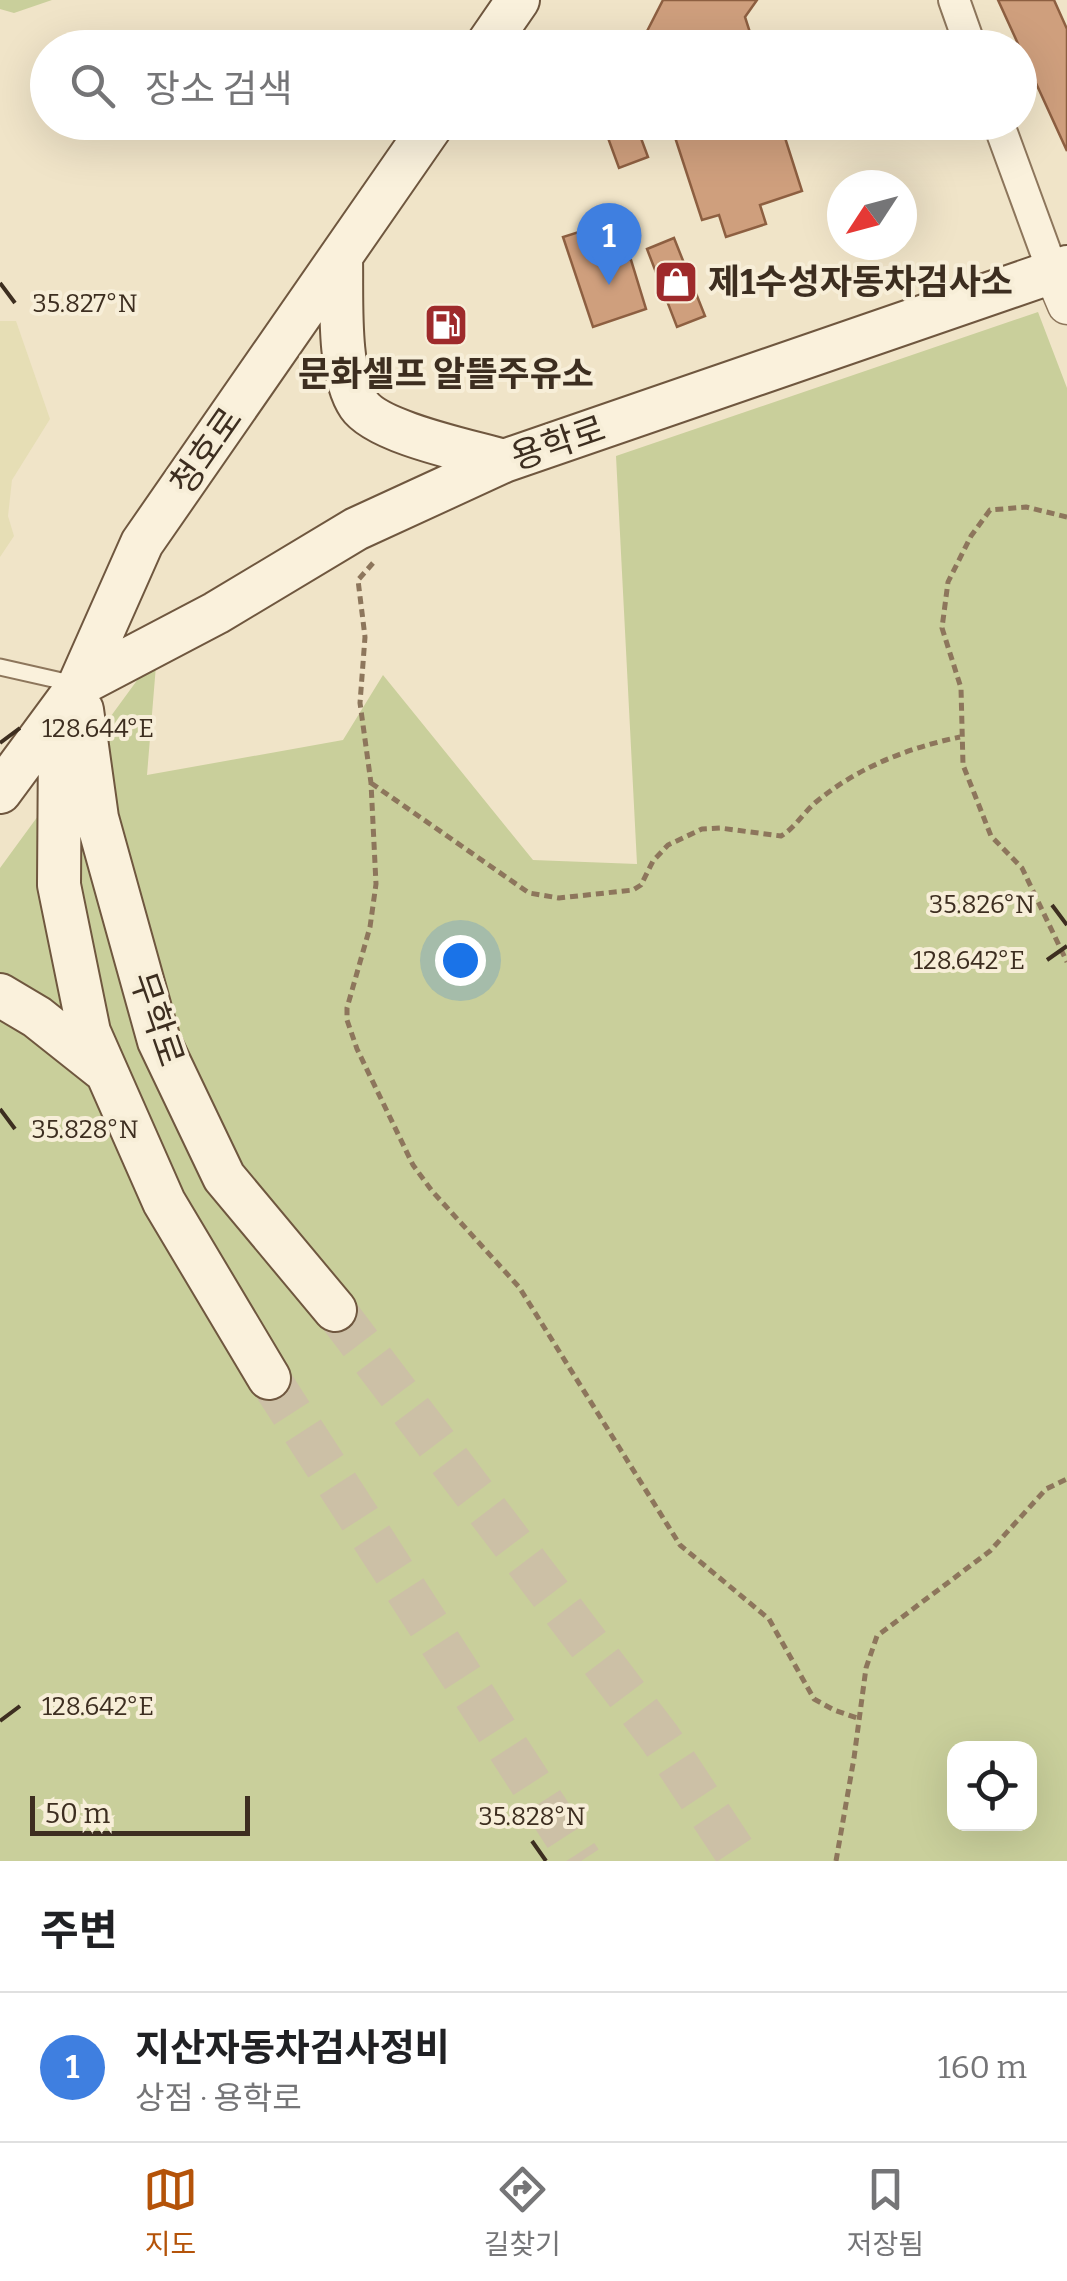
<!DOCTYPE html>
<html lang="ko">
<head>
<meta charset="utf-8">
<style>
  :root { --surface:#fff; --page:#f2f2f2; --text:#202124; --muted:#757577; --line:#e0e0e0; --accent:#b45309 }
  body { margin:0; font-family:Bitter,"Noto Sans KR",serif; background:var(--page); color:var(--text) }
  .controls { position:absolute; right:30px; bottom:30px; display:grid; overflow:hidden; border-radius:20px; box-shadow:0 10px 40px #0002 }
  .controls button { width:90px; height:90px; display:grid; place-items:center; padding:0; border:0; border-bottom:2px solid var(--line); background:var(--surface); color:var(--text); font:50px sans-serif }
  .compass { position:absolute; left:827px; top:170px; width:90px; height:90px; border-radius:50%; background:var(--surface); box-shadow:0 10px 40px #0002; rotate:234deg }
  .scale { position:absolute; left:30px; bottom:25px; width:220px; box-sizing:border-box; padding-left:10px; border:5px solid #3d2e20; border-top:0; font-size:28px; line-height:35px; white-space:nowrap; color:#3d2e20; -webkit-text-stroke:8px #f7eed8; paint-order:stroke }
  .you { position:absolute; left:460px; top:960px; width:35px; height:35px; margin:-25px; border:8px solid #fff; border-radius:50%; background:#1a73e8; box-shadow:0 0 0 15px #1a73e833 }
  .badge { display:grid; place-items:center; width:65px; height:65px; border-radius:50%; background:var(--accent); color:#fff; font-size:32px; font-weight:700 }
  .pin { position:absolute; translate:-50% -82px; filter:drop-shadow(0 2px 5px #0008) }
  .pin::after { content:''; position:absolute; top:52px; width:35px; height:30px; background:inherit; clip-path:polygon(0 0,100% 0,50% 100%) }
  .list { margin:0; padding:0; list-style:none }
  h2 { display:flex; justify-content:space-between; align-items:center; height:130px; margin:0; padding:0 40px; font-size:42px }
  h2 small { font-size:32px; font-weight:400; color:var(--muted) }
  .list li { display:grid; grid-template-columns:65px 1fr auto; gap:30px; align-items:center; box-sizing:border-box; height:150px; padding:0 40px; border-top:2px solid var(--line) }
  .list b { display:block; font-size:38px; white-space:nowrap }
  .list p { margin:0; font-size:32px; white-space:nowrap; color:var(--muted) }
  .list em { font-size:32px; font-style:normal; color:var(--muted) }
  .icon { flex:none; width:55px; height:55px; fill:none; stroke:currentColor; stroke-width:2; stroke-linecap:round; stroke-linejoin:round }
  .map { position:relative; flex:none; width:1067px; height:1861px; overflow:hidden }
  .search { position:absolute; background:var(--surface); box-shadow:0 10px 40px #0002; left:30px; right:30px; top:30px; height:110px; display:flex; align-items:center; gap:25px; box-sizing:border-box; padding:0 35px; border-radius:55px; color:var(--muted); font-size:38px }
  .sheet { height:280px; background:var(--surface) }
  nav { display:flex; justify-content:space-around; align-items:center; box-sizing:border-box; height:140px; border-top:2px solid var(--line); background:var(--surface); font-size:28px; color:var(--muted) }
  nav a { display:grid; justify-items:center; gap:5px }
  nav .on { color:var(--accent) }
  .map>svg:first-child { display:block }
  .farmland { fill:#e6deb5 }
  .green { fill:#c9cf9b; fill-rule:evenodd }
  .building { fill:#cf9f7d; stroke:#8d5f41; stroke-width:2.5 }
  .lines { fill:none; stroke-linecap:round; stroke-linejoin:round }
  .secondary-tunnel { stroke:#ccc0a6; stroke-width:42; stroke-dasharray:42 21; stroke-linecap:butt }
  .service-casing { stroke:#8d765c; stroke-width:19 }
  .minor-casing { stroke:#8d765c; stroke-width:34 }
  .tertiary-casing { stroke:#8d765c; stroke-width:41 }
  .secondary-casing { stroke:#6f573f; stroke-width:46 }
  .path { stroke:#8d765c; stroke-width:5; stroke-dasharray:8 5; stroke-linecap:butt }
  .service { stroke:#faf1dc; stroke-width:15 }
  .minor { stroke:#faf1dc; stroke-width:30 }
  .tertiary { stroke:#faf1dc; stroke-width:38 }
  .secondary { stroke:#faf1dc; stroke-width:42 }
  .ticks { fill:none; stroke:#3d2e20; stroke-width:4 }
  .labels { text-anchor:middle; dominant-baseline:central; stroke-width:8; stroke-linejoin:round; paint-order:stroke }
  .poi-label { font-size:35px; font-weight:bold; fill:#3d2e20; stroke:#f7eed8; text-anchor:start }
  .street-label { font-size:35px; fill:#3d2e20; stroke:#f7eed8 }
  .ticks-label { font-size:25px; text-anchor:middle; fill:#3d2e20; stroke:#f7eed8; stroke-width:8; stroke-linejoin:round; paint-order:stroke }
</style>
</head>
<body>
<div class="map">
<svg width="1067" height="1861" viewBox="0 0 1067 1861">
  <rect width="100%" height="100%" fill="#f0e4c8"/>
  <path class="farmland" d="M0,321H16L50,419L12,480L8,516L14,536L0,557Z"/>
  <path class="green" d="M0,0H52L14,13L0,9Z
    M1038,312L1067,388V1861H0V868L157,653L147,775L343,740L383,675L533,860L637,864L616,456ZM954,1748H1030V1824H954Z"/>
  <path class="building" d="M663,0H757L745,17L755,48H646L643,39Z
    M998,0H1054L1067,29V151Z
    M617,122H635L648,157L619,168L604,127Z
    M670,122H780L802,191L760,205L766,224L726,237L719,215L702,220Z
    M604,224L613,252L631,260L646,309L593,327L563,237Z
    M674,238L705,316L677,327L647,249Z"/>
  <g class="lines">
    <path class="secondary-tunnel" d="M335,1310L660,1738L741,1861
      M269,1378L581,1861"/>
    <defs>
      <path id="service" d="M0,667L75,684"/>
      <path id="minor" d="M954,0L971,48
        M998,122L1053,272"/>
      <path id="tertiary" d="M1053,272L1067,305"/>
      <path id="secondary" d="M485,48L518,0
        M341,258C342,296 337,373 359,405C378,433 470,451 504,461
        M79,685L216,613L356,529L504,461L1067,267
        M72,704L60,740L59,885L89,1032L164,1202L269,1378
        M82,710L97,818L159,1041L224,1177L335,1310
        M0,792L79,685L142,543L434,122
        M0,995L37,1017L105,1071"/>
    </defs>
    <use href="#service" class="service-casing"/>
    <use href="#minor" class="minor-casing"/>
    <use href="#tertiary" class="tertiary-casing"/>
    <use href="#secondary" class="secondary-casing"/>
    <path class="path" d="M1067,517L1026,507L990,510L971,536L948,582L942,628L961,688L963,765L991,836L1022,868L1067,962
      M373,563L358,580L365,637L360,703L371,783L376,884L370,927L347,1008V1020L357,1049L413,1165L432,1191L519,1287L680,1545L769,1619L814,1699L834,1710L857,1718
      M371,783L529,893L559,898L633,890L641,885L653,861L668,845L702,829L720,828L781,836C795,828 803,813 816,802C857,768 907,748 960,737
      M836,1861L854,1758L866,1668L877,1636L990,1551L1046,1489L1067,1479"/>
    <use href="#service" class="service"/>
    <use href="#minor" class="minor"/>
    <use href="#tertiary" class="tertiary"/>
    <use href="#secondary" class="secondary"/>
  </g>
  <path class="ticks" d="M0,283L15,303M0,743L20,728M1052,905L1067,925M1047,960L1067,946M0,1109L15,1129M0,1721L20,1706M532,1841L546,1861"/>
  <defs>
    <symbol id="shop-square" viewBox="-11 -11 22 22"><rect x="-9" y="-9" width="18" height="18" rx="4" fill="#9e2a2b" stroke="#f7eed8"/><path d="M-5-2.5h2.3a2.7 3.5 0 0 1 5.4 0H5L5.5 6h-11ZM-1.5-2.5h3a1.5 2.3 0 0 0-3 0Z" fill="#fff"/></symbol>
    <symbol id="fuel-square" viewBox="-11 -11 22 22"><rect x="-9" y="-9" width="18" height="18" rx="4" fill="#9e2a2b" stroke="#f7eed8"/><path d="M-5.5-6h7V0h2V4h1.3V-2.5L3-4.5l.8-.8L6-3V5H2.5V1h-1V6h-7ZM-4.2-4.7v3.2H.2V-4.7Z" fill="#fff"/></symbol>
  </defs>
  <g fill-rule="evenodd">
    <use href="#shop-square" x="651" y="257" width="50" height="50"/>
    <use href="#fuel-square" x="421" y="300" width="50" height="50"/>
  </g>
  <g class="labels">
    <g class="poi-label">
      <text x="708" y="282">제1수성자동차검사소</text>
      <text x="446" y="374" text-anchor="middle">문화셀프 알뜰주유소</text>
    </g>
    <g class="street-label">
      <text transform="translate(558 443) rotate(-19)">용학로</text>
      <text transform="translate(206 451) rotate(-55)">청호로</text>
      <text transform="translate(157 1019) rotate(71)">무학로</text>
    </g>
  </g>
  <g class="ticks-label">
    <text x="85" y="312">35.827°N</text>
    <text x="98" y="737">128.644°E</text>
    <text x="982" y="913">35.826°N</text>
    <text x="969" y="969">128.642°E</text>
    <text x="85" y="1138">35.828°N</text>
    <text x="98" y="1715">128.642°E</text>
    <text x="532" y="1825">35.828°N</text>
  </g>
</svg>
<div class="controls">
<button><svg class="icon" aria-label="locate" viewBox="0 0 24 24"><circle cx="12" cy="12" r="6"/><path d="M12 2v4M12 18v4M2 12h4M18 12h4"/></svg></button>
</div>
<svg class="compass" viewBox="-18 -18 36 36"><path d="M0-13l5 13h-10z" fill="#e53935"/><path d="M0 13l5-13h-10z" fill="#757577"/></svg>
<div class="scale">50 m</div>
<div class="you"></div>
<div class="pin badge" style="left:609px;top:285px;background:#3f7fe0">1</div>
<div class="search"><svg class="icon" aria-label="search" viewBox="0 0 24 24"><circle cx="10" cy="10" r="6"/><path d="M15 15l6 6"/></svg>장소 검색</div>
</div>
<section class="sheet">
<h2>주변<small></small></h2>
<ul class="list">
<li><span class="badge" style="background:#3f7fe0">1</span><div><b>지산자동차검사정비</b><p>상점 · 용학로</p></div><em>160 m</em></li>
</ul>
</section>
<nav>
<a class="on"><svg class="icon" aria-label="map" viewBox="0 0 24 24"><path d="M3 6l6-2 6 2 6-2v14l-6 2-6-2-6 2zM9 4v14M15 6v14"/></svg>지도</a>
<a><svg class="icon" aria-label="directions" viewBox="0 0 24 24"><path d="M12 3l9 9-9 9-9-9zM9 14v-3h6M13 9l2 2-2 2"/></svg>길찾기</a>
<a><svg class="icon" aria-label="saved" viewBox="0 0 24 24"><path d="M7 4h10v16l-5-4-5 4z"/></svg>저장됨</a>
</nav>
</body>
</html>
